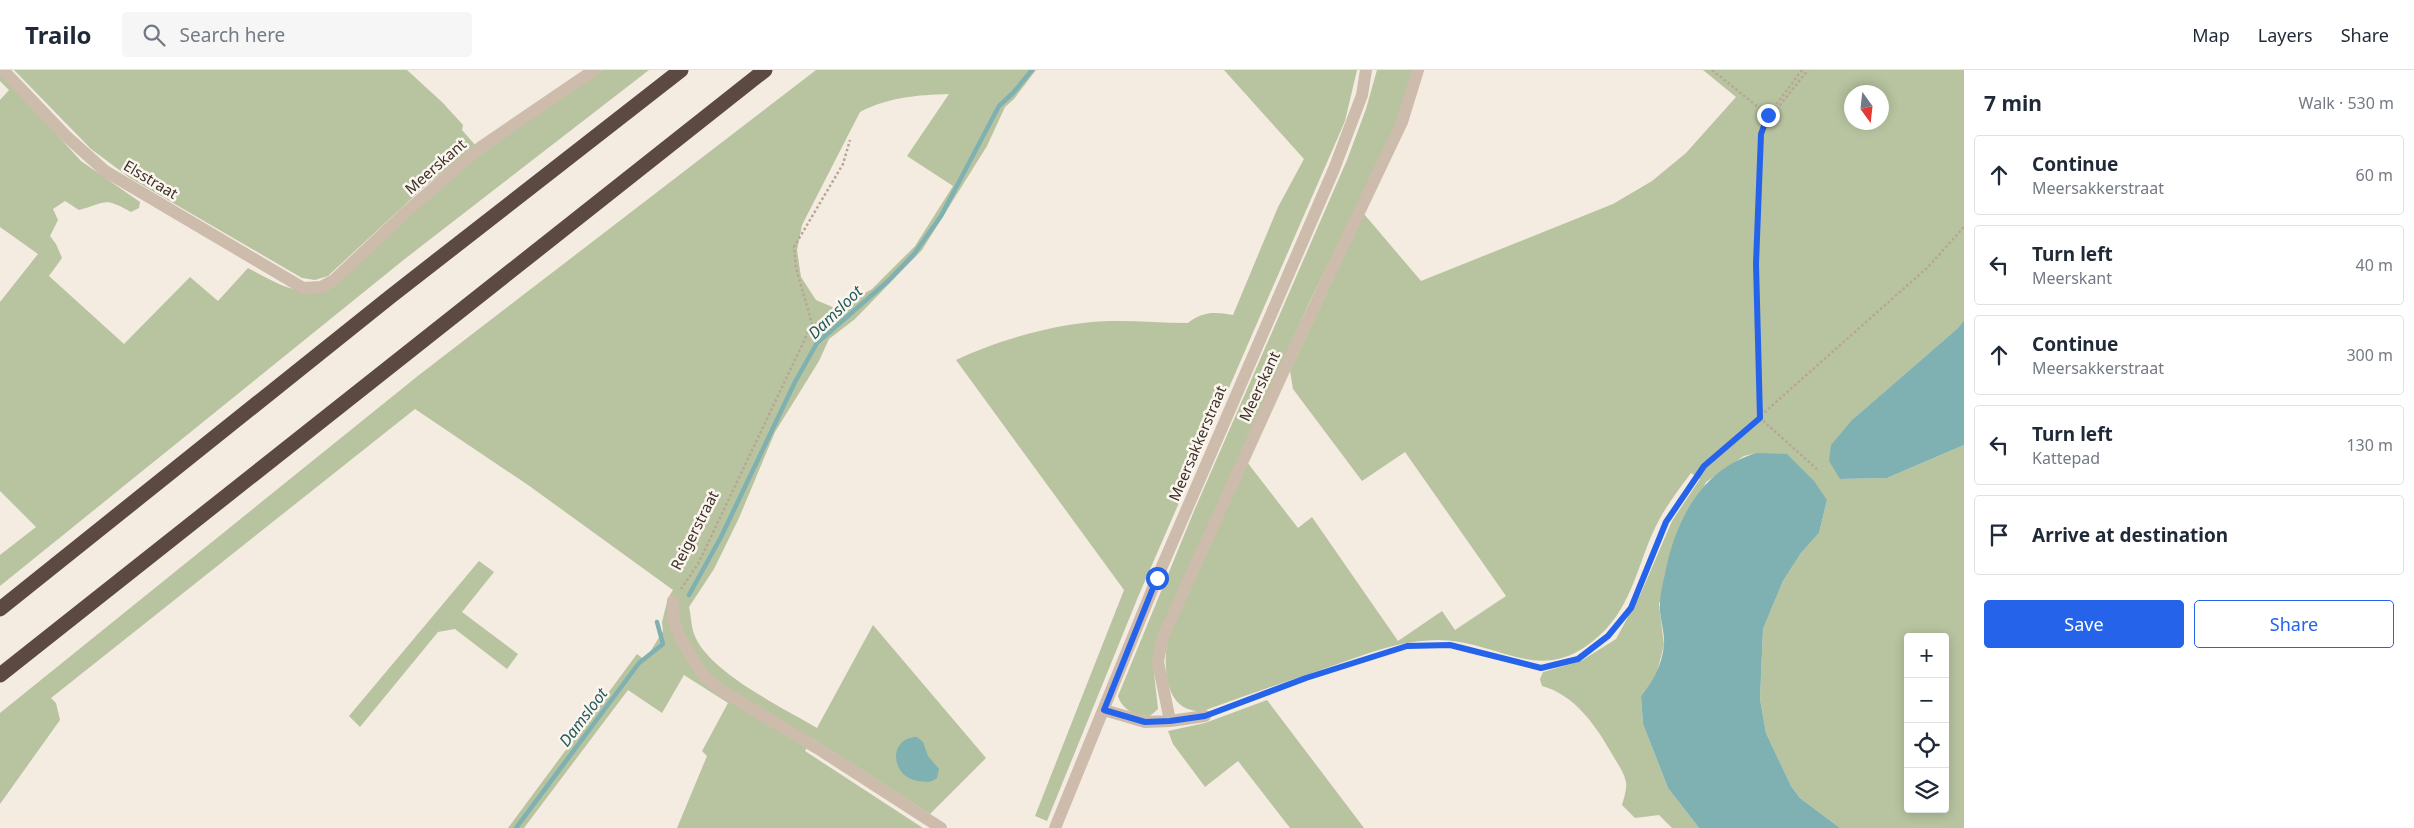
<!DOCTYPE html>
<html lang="en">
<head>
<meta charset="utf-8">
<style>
  :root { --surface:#fff; --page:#f6f6f7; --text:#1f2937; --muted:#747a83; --line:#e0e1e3; --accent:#2563eb }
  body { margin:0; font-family:"Noto Sans",sans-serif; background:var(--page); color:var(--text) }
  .controls { position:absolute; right:15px; bottom:15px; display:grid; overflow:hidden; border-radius:5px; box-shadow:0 2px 12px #0003 }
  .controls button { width:45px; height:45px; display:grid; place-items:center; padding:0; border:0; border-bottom:1px solid var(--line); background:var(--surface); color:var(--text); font:25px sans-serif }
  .compass { position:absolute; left:1844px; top:15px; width:45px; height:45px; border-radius:50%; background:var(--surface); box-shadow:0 2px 12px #0003; rotate:165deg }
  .stop { position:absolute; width:15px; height:15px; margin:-11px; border:4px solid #2563eb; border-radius:50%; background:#fff }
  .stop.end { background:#2563eb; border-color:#fff; box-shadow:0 1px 5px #0008 }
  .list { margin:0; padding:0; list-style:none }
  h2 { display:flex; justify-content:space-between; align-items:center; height:65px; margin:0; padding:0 20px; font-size:21px }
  h2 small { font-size:16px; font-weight:400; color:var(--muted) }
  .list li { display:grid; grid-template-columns:32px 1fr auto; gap:15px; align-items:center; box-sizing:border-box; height:80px; margin:0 10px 10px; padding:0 10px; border:1px solid var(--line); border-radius:5px }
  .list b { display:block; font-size:19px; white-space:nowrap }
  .list p { margin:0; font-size:16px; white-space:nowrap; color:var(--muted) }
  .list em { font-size:16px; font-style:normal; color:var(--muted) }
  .actions { display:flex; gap:10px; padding:15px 20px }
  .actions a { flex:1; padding:11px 0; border:1px solid var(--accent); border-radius:5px; text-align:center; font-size:18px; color:var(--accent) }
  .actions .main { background:var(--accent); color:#fff }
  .icon { flex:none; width:28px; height:28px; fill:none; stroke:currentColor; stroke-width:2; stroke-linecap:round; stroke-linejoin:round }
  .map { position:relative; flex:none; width:1964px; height:758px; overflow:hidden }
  header { display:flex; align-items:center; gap:30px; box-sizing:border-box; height:70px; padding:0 25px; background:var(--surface); border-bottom:1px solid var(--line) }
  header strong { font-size:24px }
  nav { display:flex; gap:28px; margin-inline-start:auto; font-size:18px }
  .search { width:350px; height:45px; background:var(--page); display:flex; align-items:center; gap:12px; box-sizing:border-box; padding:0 18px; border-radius:5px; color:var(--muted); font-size:19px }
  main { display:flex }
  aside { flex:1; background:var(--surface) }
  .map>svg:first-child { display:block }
  .green { fill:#b8c4a0; fill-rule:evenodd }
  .water { fill:#7fb0b2 }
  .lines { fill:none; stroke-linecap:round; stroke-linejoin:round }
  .stream { stroke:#7fb0b2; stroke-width:4.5 }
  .path { stroke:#b9a596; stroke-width:2.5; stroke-dasharray:2.5 2.5; stroke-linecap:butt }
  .street { stroke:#cdbbac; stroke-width:12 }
  .highway { stroke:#5c4a42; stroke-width:15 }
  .route { stroke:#2563eb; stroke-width:6 }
  .labels { text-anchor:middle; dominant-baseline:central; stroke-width:5; stroke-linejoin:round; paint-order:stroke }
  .street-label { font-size:15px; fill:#3b302b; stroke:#fbf5ee }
  .water-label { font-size:16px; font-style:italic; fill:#1f5a5e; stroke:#fbf5ee }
</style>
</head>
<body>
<header>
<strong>Trailo</strong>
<div class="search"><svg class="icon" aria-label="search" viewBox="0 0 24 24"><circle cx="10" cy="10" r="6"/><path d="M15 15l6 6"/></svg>Search here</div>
<nav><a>Map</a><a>Layers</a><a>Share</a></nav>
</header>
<main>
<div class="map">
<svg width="1964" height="758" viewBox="0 0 1964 758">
  <rect width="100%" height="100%" fill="#f4ebe1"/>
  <path class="green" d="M14,0H407L443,33L463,55L462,60L476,76L423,118L328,206L315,210L302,208L130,108L91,79Z
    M601,0H649L406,188L0,516V485L36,457L0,421V232L38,184L0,157V30L9,20L0,11V3L81,91L140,132L139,138L131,142C103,126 106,133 79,140L65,131L53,139L58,150L50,166L56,174L62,188L49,206L124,274L190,207L218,231L248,198C279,214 293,225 328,220L438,120L484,82Z
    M816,0H1036L1014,29L1005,37L987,76L922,180L855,249L829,269L819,291L775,362L739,448L714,499L689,537C691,545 691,555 694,564C708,602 782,637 817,658L873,555L986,688L930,744L812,668L805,681L923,758H677L707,686L702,681L728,633L684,605L662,643L628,620L524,758H508L637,584L645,590L663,561L662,552L668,528L673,520L528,415L415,339L51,628L56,633L60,650L0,734V643L419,305ZM949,24L907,86L953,116L915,176L872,219L837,239L816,230L801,207L797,180L802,155L860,42C889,27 917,25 949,24Z
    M1224,0H1357L1345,51L1138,527L1047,751L1035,746L1124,520L956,290C996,271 1048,256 1092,252C1123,249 1156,253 1188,253C1203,241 1215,242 1233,245L1278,137L1304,89Z
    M1377,0H1414L1411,17L1380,89L1309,233L1161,560L1153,593L1158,639L1150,646C1136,646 1122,640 1118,626L1194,441L1347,90L1366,39Z
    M1703,0H1964V250L1958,258L1853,349L1840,409L1887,408L1964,375V758H1840L1800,728L1791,716L1766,663L1760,629L1763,559L1783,511L1801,483L1819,463L1827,430L1756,383L1744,386L1706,412L1659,534L1664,575L1655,610L1641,626L1643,654L1668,718L1699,758H1672L1659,745L1635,748L1622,735C1624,728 1627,719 1626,712C1624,702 1617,693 1612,684C1596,656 1575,625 1542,616L1540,609L1543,602L1581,591L1616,569L1641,523L1672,451L1700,409L1691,403C1680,418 1668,433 1659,450C1640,485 1635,527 1607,558C1545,623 1505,571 1438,570C1401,570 1366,584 1332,596C1289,611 1246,625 1203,641C1163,644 1163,594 1168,566L1247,392L1298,458L1312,447L1398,571L1442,541L1455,560L1506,526L1405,382L1362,411L1293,319L1290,301L1364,144L1421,211L1613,134L1652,111L1686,83L1736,27ZM1852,22H1882V52H1852ZM1908,567H1945V739H1908Z
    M479,491L494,502L462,542L518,584L507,599L455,559L438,562L360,657L349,646Z
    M1267,630L1364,758H1290L1238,691L1205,717L1173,674L1168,661L1205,653Z"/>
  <path class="water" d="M1964,250V375L1887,408L1840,409L1829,391L1831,375L1853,349L1958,258Z
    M1756,383L1787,384L1814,411L1827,430L1819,463L1801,483L1783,511L1763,559L1760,629L1766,663L1791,716L1800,728L1840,758H1699L1668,718L1643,654L1641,626C1653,612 1662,595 1664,575C1665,561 1659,547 1660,534C1660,524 1663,513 1665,504C1675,451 1701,400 1756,383Z
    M917,667L923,672L928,686L939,699L937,708C931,713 926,712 918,711C890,707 888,667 917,667Z"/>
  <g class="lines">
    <path class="stream" d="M1013,23L1032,0
      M689,525L721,467L795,312L817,273L888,211L914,184L941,146L999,36L1013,23
      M516,758L639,593L663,574L657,552"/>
    <path class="path" d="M1712,0L1768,45
      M1802,0L1768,45L1761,64L1756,194L1760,348L1819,401
      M1772,41L1776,40L1808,0
      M681,519L698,494L812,254L796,198L794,177L843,94L850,70
      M1218,641L1306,608L1407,576L1450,575L1541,598L1578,589L1608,566L1631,537L1666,452L1704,396L1928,197L1964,157"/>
    <path class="street" d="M3,0L66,66L105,101L303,218L321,217L334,210L406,142L481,77L594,0
      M673,531L674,552L682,571L703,605L719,619L817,678L941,758
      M1104,640L1145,652L1170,651L1205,646
      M1170,651L1158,592L1162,569L1285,298L1402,52L1418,0
      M1055,758L1157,508L1334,99L1362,25L1366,0"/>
    <path class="highway" d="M0,539L390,227L681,0
      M0,605L765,0"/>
  </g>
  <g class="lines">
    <path class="route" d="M1157,508L1104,640L1145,652L1170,651L1205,646L1306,608L1407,576L1450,575L1541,598L1578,589L1608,566L1631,538L1666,452L1704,396L1760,348L1756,194L1761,64L1768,45"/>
  </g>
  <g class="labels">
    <g class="street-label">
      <text transform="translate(435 96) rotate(-41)">Meerskant</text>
      <text transform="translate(151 109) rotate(31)">Elsstraat</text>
      <text transform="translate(1259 316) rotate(-65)">Meerskant</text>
      <text transform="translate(1197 373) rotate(-67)">Meersakkerstraat</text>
      <text transform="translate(694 460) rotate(-63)">Reigerstraat</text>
    </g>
    <g class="water-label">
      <text transform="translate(835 242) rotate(-44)">Damsloot</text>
      <text transform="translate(583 647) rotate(-53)">Damsloot</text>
    </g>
  </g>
</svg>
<div class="controls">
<button>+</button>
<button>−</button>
<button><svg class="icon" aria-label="locate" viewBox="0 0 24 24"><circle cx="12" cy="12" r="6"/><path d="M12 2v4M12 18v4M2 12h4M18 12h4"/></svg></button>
<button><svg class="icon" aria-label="layers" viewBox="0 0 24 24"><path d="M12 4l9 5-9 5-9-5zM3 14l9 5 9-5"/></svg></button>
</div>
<svg class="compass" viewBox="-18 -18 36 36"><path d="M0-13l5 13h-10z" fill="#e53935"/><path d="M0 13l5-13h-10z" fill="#747a83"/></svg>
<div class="stop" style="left:1157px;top:508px"></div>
<div class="stop end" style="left:1768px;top:45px"></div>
</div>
<aside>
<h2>7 min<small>Walk · 530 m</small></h2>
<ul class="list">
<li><svg class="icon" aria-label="ahead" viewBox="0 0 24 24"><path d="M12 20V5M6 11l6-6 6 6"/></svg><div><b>Continue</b><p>Meersakkerstraat</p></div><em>60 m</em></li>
<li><svg class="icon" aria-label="left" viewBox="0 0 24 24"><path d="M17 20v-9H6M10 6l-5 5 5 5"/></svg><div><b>Turn left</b><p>Meerskant</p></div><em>40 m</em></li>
<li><svg class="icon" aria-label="ahead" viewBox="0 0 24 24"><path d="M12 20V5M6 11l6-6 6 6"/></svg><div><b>Continue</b><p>Meersakkerstraat</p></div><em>300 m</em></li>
<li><svg class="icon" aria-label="left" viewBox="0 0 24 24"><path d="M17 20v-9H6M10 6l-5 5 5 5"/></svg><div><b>Turn left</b><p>Kattepad</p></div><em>130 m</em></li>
<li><svg class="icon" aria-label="arrive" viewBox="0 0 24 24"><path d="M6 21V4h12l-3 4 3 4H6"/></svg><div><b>Arrive at destination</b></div></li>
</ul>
<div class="actions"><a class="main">Save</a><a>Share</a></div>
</aside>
</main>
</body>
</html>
